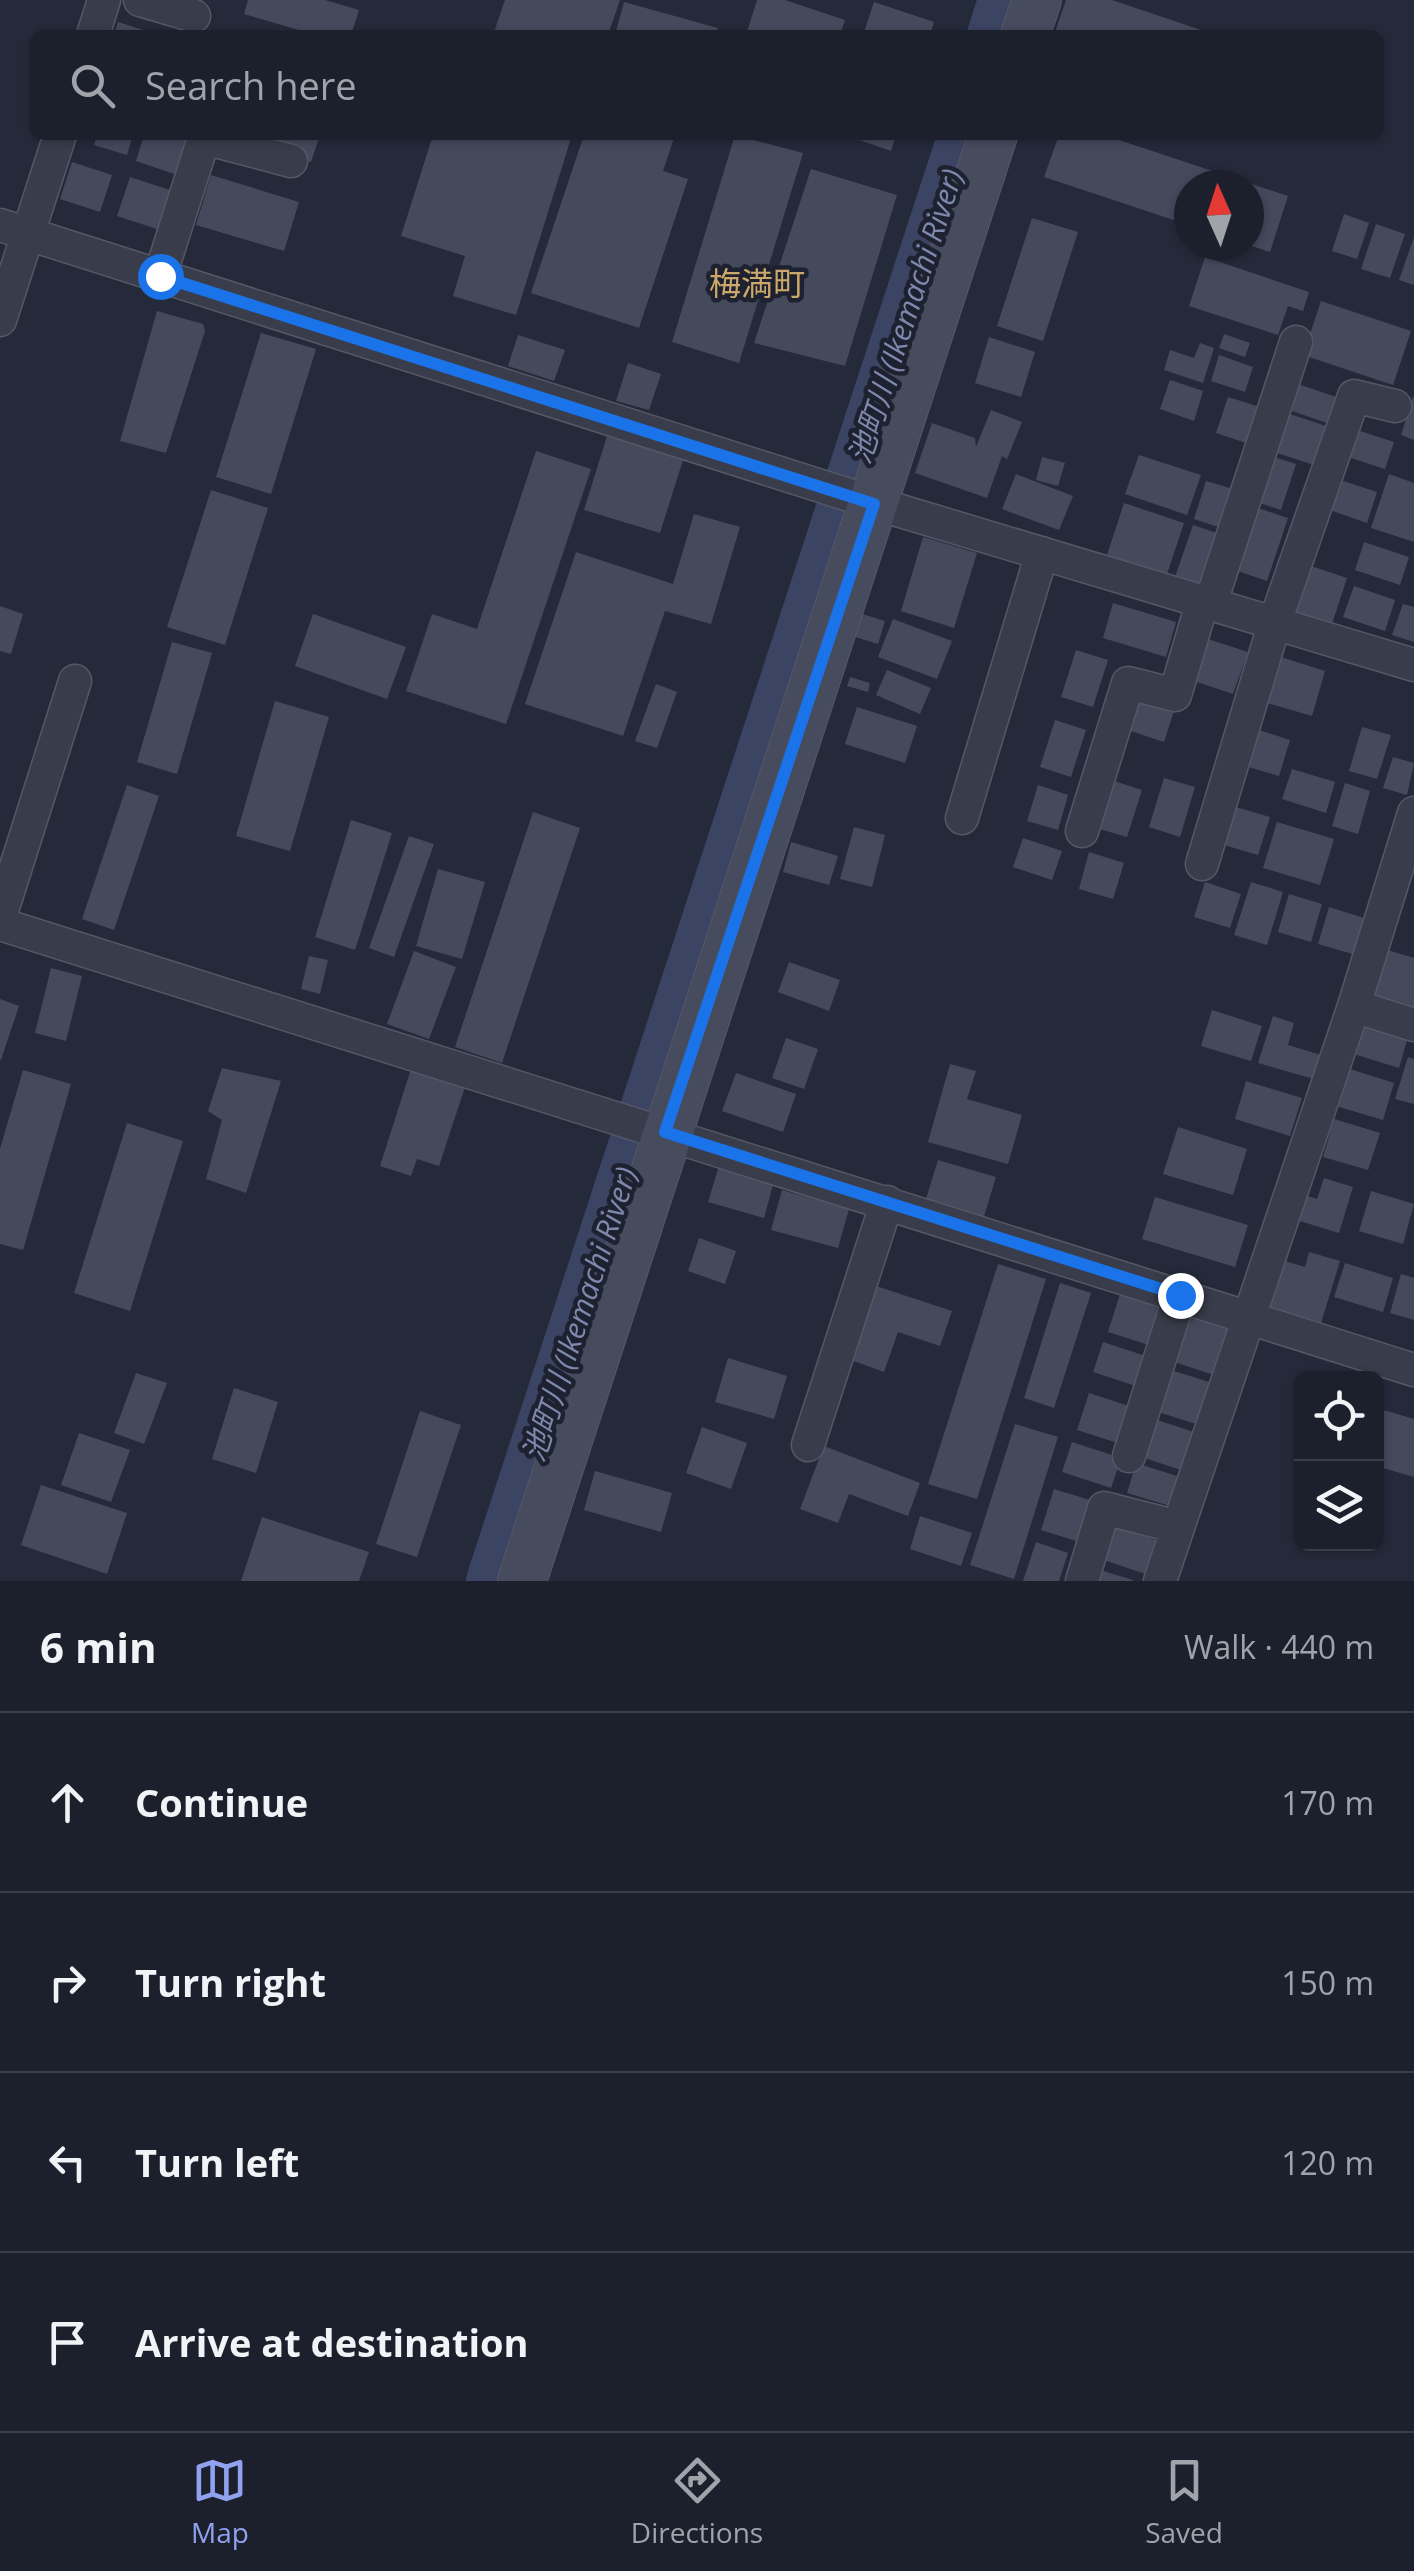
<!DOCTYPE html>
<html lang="en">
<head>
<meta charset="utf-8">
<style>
  :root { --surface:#1c202c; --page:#292d38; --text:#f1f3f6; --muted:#a0a3a9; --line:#3a3e48; --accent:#90a1f0 }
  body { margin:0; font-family:"Open Sans","Noto Sans JP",sans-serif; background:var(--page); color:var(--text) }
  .controls { position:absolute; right:30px; bottom:30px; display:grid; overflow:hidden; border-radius:15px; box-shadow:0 2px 8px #0004 }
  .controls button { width:90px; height:90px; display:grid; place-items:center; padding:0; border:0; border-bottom:2px solid var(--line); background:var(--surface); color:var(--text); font:50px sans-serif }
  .compass { position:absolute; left:1174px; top:170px; width:90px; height:90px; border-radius:50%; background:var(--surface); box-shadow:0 2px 8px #0004; rotate:357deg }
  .stop { position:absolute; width:30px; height:30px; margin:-22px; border:8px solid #1a73e8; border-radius:50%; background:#fff }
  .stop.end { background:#1a73e8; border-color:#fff; box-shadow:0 2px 10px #0008 }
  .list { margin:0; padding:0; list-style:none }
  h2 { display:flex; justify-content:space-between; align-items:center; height:130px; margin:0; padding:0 40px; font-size:42px }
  h2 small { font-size:32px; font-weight:400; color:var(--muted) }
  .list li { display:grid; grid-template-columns:65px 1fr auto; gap:30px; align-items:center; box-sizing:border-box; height:180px; padding:0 40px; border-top:2px solid var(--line) }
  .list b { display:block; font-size:38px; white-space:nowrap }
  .list em { font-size:32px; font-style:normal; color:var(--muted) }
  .icon { flex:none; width:55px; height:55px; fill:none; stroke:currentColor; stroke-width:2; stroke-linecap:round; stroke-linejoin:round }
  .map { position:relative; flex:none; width:1414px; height:1581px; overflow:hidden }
  .search { position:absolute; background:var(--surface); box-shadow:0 2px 8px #0004; left:30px; right:30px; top:30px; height:110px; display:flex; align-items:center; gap:25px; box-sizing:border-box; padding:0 35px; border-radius:15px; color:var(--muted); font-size:38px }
  .sheet { height:850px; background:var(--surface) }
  nav { display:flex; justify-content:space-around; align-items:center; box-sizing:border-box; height:140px; border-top:2px solid var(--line); background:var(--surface); font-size:28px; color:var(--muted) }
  nav a { display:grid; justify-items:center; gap:5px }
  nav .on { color:var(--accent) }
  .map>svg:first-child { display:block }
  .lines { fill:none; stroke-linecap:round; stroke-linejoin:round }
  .river { stroke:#3c4463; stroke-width:52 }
  .building { fill:#45495c }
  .street-casing { stroke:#545866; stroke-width:35 }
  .secondary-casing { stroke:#545866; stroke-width:50 }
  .street { stroke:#393d4b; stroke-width:32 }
  .secondary { stroke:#474b5e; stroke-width:48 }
  .route { stroke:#1a73e8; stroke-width:12 }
  .labels { text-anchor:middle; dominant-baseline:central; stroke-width:9; stroke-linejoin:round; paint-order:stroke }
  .water-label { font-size:30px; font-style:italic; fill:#7e88ac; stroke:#1e2230 }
  .quarter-label { font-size:32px; fill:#cca96a; stroke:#1e2230 }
</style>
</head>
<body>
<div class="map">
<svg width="1414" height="1581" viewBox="0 0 1414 1581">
  <rect width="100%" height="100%" fill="#252a3b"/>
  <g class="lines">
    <path class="river" d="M993,35L1004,0
      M492,1581L964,135"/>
  </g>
  <path class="building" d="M248,0H325L359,10L351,35H316L244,14Z
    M505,0H620L608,35H493Z
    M757,0H785L845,20L840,35H746Z
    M1066,0H1112L1216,35H1054Z
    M624,2L718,28L716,35H615Z
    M874,2L934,22L930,35H863Z
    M118,22L156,34V35H114Z
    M97,135H133L127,155L94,145Z
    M144,135H190L177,175L136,161Z
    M227,135H320L311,162Z
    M433,135H572L516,315L453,296L465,256L401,236Z
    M584,135H675L663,171L688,179L639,328L531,293Z
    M735,135L803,153L739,363L672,342Z
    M845,135H896L891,151Z
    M1059,135H1104L1288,196L1270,252L1249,245V185H1189V225L1044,177Z
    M72,162L112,175L100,212L60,199Z
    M811,169L897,195L845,366L754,343Z
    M211,175L299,202L284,251L196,225Z
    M130,177L170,190L157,229L117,216Z
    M1344,214L1369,223L1357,259L1332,251Z
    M1032,218L1078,232L1043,341L997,326Z
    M1376,224L1405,234L1390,278L1361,269Z
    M1414,237V285L1399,280Z
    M1205,257L1309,292L1303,311L1288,306L1278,335L1189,306Z
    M1321,301L1411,331L1393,385L1303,355Z
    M157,311L203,324L205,331L166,453L120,441Z
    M261,333L316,349L271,494L216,477Z
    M1224,334L1250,343L1245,357L1219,348Z
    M518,335L565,350L554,381L508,366Z
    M989,337L1035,352L1021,397L975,383Z
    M1200,343L1214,348L1203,383L1164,370L1170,350L1194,358Z
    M1219,355L1253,367L1245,392L1211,381Z
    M628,363L661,374L649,410L616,401Z
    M1170,380L1203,391L1194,421L1160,409Z
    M1292,382L1339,398L1330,424L1283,408Z
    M1228,397L1257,406L1246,443L1216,433Z
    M1413,397H1414V440L1401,435Z
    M991,410L1022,422L1007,459L1002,456L987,498L915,473L932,423L975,438L976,447Z
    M1281,411L1326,426L1314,465L1268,450Z
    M1354,429L1394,442L1385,469L1345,456Z
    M608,433L684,457L660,533L584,510Z
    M536,451L591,469L506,724L406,691L432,614L477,629Z
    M1139,455L1201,475L1187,515L1125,494Z
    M1268,455L1296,464L1281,510L1253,501Z
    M1042,457L1065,463L1058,486L1036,480Z
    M1016,474L1073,496L1059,530L1002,509Z
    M1389,474L1414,483V542L1371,528Z
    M1337,479L1377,492L1367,523L1327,509Z
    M1206,481L1240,491L1227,530L1194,519Z
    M211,490L268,508L225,645L167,627Z
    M1124,503L1184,523L1167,574L1107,555Z
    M1249,505L1288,518L1267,581L1229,568Z
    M694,514L740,527L711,624L665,611L623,736L525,704L576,552L673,584Z
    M1193,525L1223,535L1206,587L1175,577Z
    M923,537L977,553L954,628L901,611Z
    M1364,542L1409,557L1400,585L1355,570Z
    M1311,566L1347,578L1330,630L1294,617Z
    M1354,586L1395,600L1385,631L1343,617Z
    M1113,603L1176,622L1166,657L1103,638Z
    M1403,604L1414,607V642L1392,635Z
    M0,606L23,614L11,654L0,651Z
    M859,613L885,621L878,644L852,636Z
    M313,614L406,647L387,699L295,666Z
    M893,619L952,641L937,679L878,657Z
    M1208,639L1248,652L1233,694L1194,681Z
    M172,642L212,653L177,774L137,762Z
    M1076,650L1108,660L1093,707L1061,697Z
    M1281,657L1325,671L1312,716L1267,703Z
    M887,670L931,688L920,714L876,695Z
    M850,677L870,683L868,692L847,686Z
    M656,684L677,692L657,748L635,741Z
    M1139,696L1175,708L1164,742L1128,730Z
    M275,701L329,717L290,851L236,836Z
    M857,707L917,726L905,763L845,744Z
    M1055,720L1086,730L1071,777L1040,767Z
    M1362,727L1391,735L1377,779L1349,771Z
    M1253,728L1290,740L1279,776L1242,765Z
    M1393,757L1414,763L1407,795L1383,788Z
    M1292,769L1335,782L1326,813L1282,799Z
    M1164,778L1195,787L1180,837L1149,827Z
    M1111,780L1142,790L1127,837L1096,828Z
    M1345,783L1370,791L1358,834L1332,826Z
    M127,785L159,796L114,930L82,919Z
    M1038,785L1068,795L1058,830L1027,821Z
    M1236,807L1270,817L1258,855L1224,845Z
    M533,812L580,828L502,1063L455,1047Z
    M351,820L392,833L355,950L315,937Z
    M1277,822L1334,839L1320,885L1263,868Z
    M854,827L885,835L872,887L840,879Z
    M409,836L434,844L394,957L369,948Z
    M1023,838L1062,851L1052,880L1013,867Z
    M791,842L838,856L829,885L783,872Z
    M1089,852L1124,863L1113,899L1079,889Z
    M438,869L485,882L462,959L416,946Z
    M1205,882L1241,894L1230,928L1194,917Z
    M1251,882L1283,892L1267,945L1234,935Z
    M1289,894L1322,904L1311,942L1278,932Z
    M1329,907L1367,919L1356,955L1318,944Z
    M1381,948L1414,958V1007L1368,993Z
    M414,951L456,967L429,1039L387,1024Z
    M309,956L328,960L320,994L301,989Z
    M789,962L840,980L829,1011L778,992Z
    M51,968L82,976L66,1041L35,1033Z
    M0,999L19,1006L1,1060H0Z
    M1212,1010L1262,1026L1251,1061L1201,1046Z
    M1273,1016L1294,1023L1288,1045L1321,1055L1314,1079L1258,1063Z
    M1355,1017L1409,1033L1399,1068L1344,1051Z
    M786,1038L818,1049L804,1089L772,1078Z
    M1408,1057L1414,1059V1104L1395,1099Z
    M950,1064L976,1071L967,1099L1022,1115L1008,1164L928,1142Z
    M222,1068L281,1081L246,1193L206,1179L222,1120L208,1111Z
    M1347,1068L1394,1083L1383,1120L1336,1106Z
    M411,1069L465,1087L439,1166L417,1159L411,1176L380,1166Z
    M23,1070L71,1084L23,1250L0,1244V1149Z
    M736,1073L796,1094L783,1132L722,1111Z
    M1246,1081L1302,1098L1290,1136L1235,1119Z
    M1334,1119L1380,1133L1368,1170L1323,1157Z
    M127,1123L183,1141L130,1311L74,1293Z
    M1178,1127L1247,1149L1233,1195L1163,1174Z
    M938,1160L996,1177L983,1220L925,1202Z
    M719,1166L774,1181L764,1218L708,1202Z
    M1324,1178L1353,1187L1339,1233L1293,1219L1301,1194L1317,1199Z
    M782,1190L849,1209L838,1248L771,1230Z
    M1371,1191L1414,1204L1403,1244L1359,1231Z
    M1155,1197L1248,1225L1235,1267L1142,1239Z
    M699,1238L736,1251L725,1284L688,1271Z
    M1309,1252L1340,1261L1321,1323L1261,1305L1275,1258L1305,1267Z
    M1345,1263L1393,1278L1383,1312L1334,1297Z
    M998,1264L1046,1279L977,1499L928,1484Z
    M1401,1274L1414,1278V1320L1390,1313Z
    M1060,1283L1091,1293L1054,1408L1024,1398Z
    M876,1286L952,1311L940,1346L898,1332L884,1372L851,1360Z
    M1121,1291L1166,1306L1152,1346L1108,1332Z
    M1186,1314L1229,1328L1214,1375L1171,1361Z
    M1103,1342L1149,1357L1139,1387L1093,1372Z
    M728,1358L787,1376L774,1419L715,1402Z
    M1168,1369L1209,1382L1196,1424L1155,1411Z
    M136,1373L167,1383L144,1444L114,1433Z
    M234,1388L278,1402L256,1473L212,1459Z
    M1089,1393L1135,1408L1124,1445L1077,1430Z
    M1380,1409L1414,1419V1477L1376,1466Z
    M420,1411L461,1425L417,1557L376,1544Z
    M1151,1418L1194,1432L1181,1470L1138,1456Z
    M1015,1424L1058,1437L1014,1579L970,1565Z
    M702,1427L747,1443L731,1489L686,1473Z
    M79,1433L130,1450L111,1502L61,1485Z
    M1072,1442L1121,1458L1111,1488L1062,1472Z
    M824,1446L920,1483L908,1516L849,1494L838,1523L800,1509Z
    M1136,1463L1180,1477L1170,1506L1127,1493Z
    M595,1471L672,1493L661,1532L584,1510Z
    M41,1485L127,1513L107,1574L21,1545Z
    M1054,1489L1090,1500L1076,1541L1041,1530Z
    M920,1516L972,1533L961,1566L910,1549Z
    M262,1517L369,1552L359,1581H241Z
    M1112,1526L1159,1541L1148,1575L1101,1559Z
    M1036,1542L1068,1553L1059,1581H1023Z
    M1100,1570L1133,1580V1581H1096Z"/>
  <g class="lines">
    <defs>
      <path id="street" d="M140,0L194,16
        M93,35L104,0
        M204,138L291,161
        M0,225L874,503L1414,665
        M160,276L205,135
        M0,320L60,135
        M1211,602L1296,342
        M962,818L1042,553
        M1082,831L1128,683L1175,695L1203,600
        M1202,864L1275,622L1354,396L1395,406
        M0,917L75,681
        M0,924L1414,1370
        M1354,1006L1414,1025
        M808,1445L887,1202
        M1129,1456L1180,1295
        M1082,1581L1104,1508L1178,1527
        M1160,1581L1354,1006L1414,813"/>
      <path id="secondary" d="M1025,35L1037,0
        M522,1581L993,135"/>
    </defs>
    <use href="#street" class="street-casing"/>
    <use href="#secondary" class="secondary-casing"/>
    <use href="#street" class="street"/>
    <use href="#secondary" class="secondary"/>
  </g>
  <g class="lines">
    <path class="route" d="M160,276L874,504L665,1132L1180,1295"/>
  </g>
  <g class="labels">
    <g class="water-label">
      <text transform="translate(905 316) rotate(-72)">池町川 (Ikemachi River)</text>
      <text transform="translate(579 1314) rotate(-72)">池町川 (Ikemachi River)</text>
    </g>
    <g class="quarter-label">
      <text x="757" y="282">梅満町</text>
    </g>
  </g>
</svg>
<div class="controls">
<button><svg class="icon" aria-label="locate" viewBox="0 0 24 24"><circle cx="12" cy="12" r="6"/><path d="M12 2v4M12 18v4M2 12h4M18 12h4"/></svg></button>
<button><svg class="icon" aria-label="layers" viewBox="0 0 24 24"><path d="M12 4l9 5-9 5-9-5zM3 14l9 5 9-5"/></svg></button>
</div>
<svg class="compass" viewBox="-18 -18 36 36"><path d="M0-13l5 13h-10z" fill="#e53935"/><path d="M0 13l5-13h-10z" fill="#a0a3a9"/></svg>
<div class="stop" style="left:160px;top:276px"></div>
<div class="stop end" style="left:1180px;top:1295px"></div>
<div class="search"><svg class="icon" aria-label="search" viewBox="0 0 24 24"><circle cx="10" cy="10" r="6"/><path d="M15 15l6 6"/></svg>Search here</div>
</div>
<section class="sheet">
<h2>6 min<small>Walk · 440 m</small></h2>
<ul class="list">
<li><svg class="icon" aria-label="ahead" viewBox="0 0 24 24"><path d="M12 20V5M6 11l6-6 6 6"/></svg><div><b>Continue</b></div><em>170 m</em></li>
<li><svg class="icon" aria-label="right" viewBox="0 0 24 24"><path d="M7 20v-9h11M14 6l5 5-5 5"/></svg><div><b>Turn right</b></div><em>150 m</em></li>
<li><svg class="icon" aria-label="left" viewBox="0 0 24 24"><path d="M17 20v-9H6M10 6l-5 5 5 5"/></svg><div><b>Turn left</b></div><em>120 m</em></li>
<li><svg class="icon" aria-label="arrive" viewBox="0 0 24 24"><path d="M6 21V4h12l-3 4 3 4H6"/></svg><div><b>Arrive at destination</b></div></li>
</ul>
</section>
<nav>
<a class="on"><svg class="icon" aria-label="map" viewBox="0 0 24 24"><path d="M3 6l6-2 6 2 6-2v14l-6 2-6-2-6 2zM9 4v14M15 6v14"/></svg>Map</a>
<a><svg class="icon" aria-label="directions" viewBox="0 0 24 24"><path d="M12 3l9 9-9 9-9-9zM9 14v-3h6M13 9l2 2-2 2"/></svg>Directions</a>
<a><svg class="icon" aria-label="saved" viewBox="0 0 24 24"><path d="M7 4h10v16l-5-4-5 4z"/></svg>Saved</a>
</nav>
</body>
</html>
